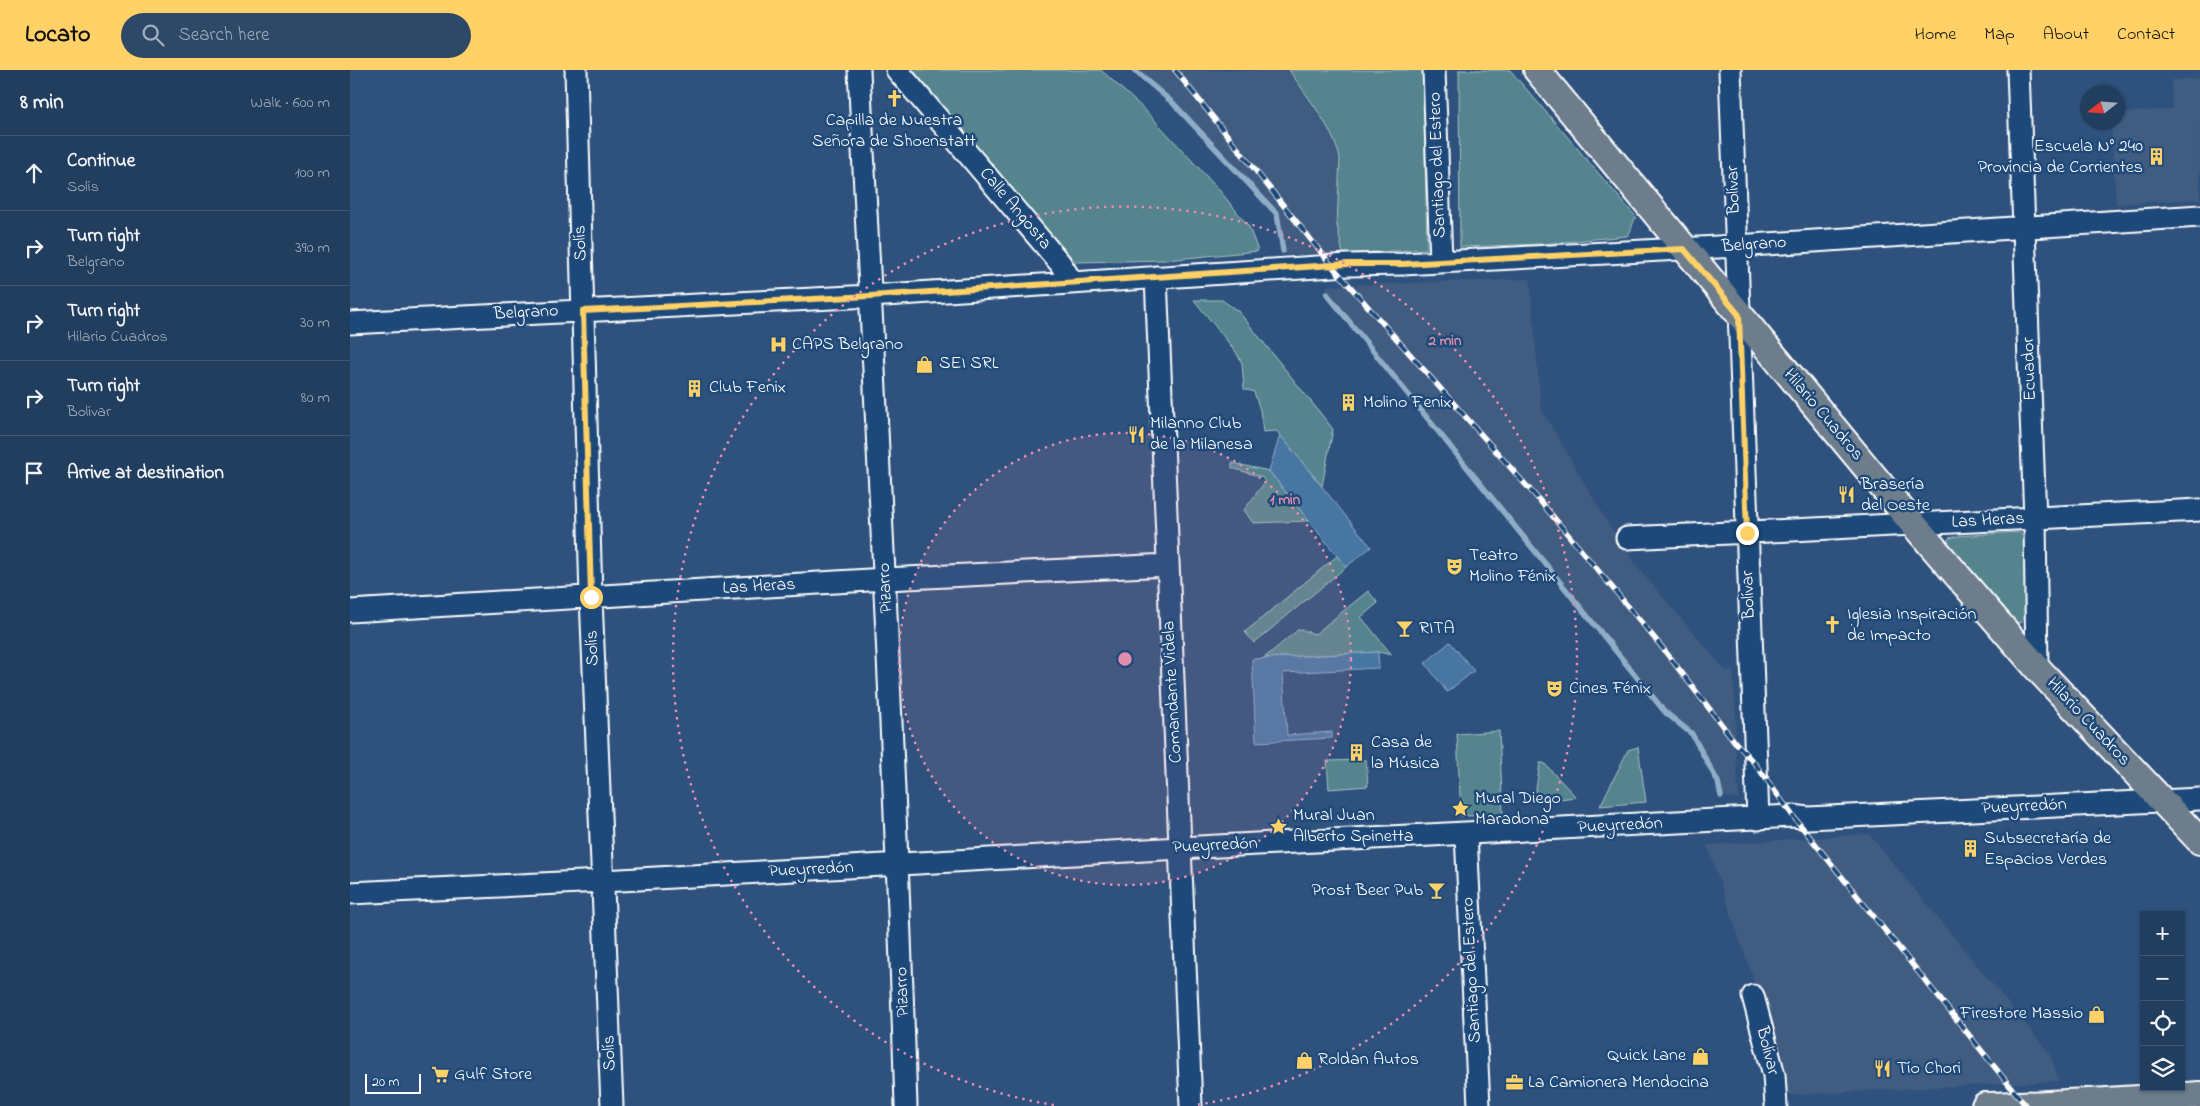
<!DOCTYPE html>
<html lang="en">
<head>
<meta charset="utf-8">
<style>
  :root { --surface:#223e5e; --page:#2e4967; --text:#f1f3f6; --muted:#a2aebc; --line:#3f5773; --accent:#ffd166 }
  body { margin:0; font-family:"Indie Flower",sans-serif; background:var(--page); color:var(--text) }
  .controls { position:absolute; right:15px; bottom:15px; display:grid; overflow:hidden; border-radius:0px; box-shadow:0 1px 4px #0004 }
  .controls button { width:45px; height:45px; display:grid; place-items:center; padding:0; border:0; border-bottom:1px solid var(--line); background:var(--surface); color:var(--text); font:25px sans-serif }
  .compass { position:absolute; left:1730px; top:15px; width:45px; height:45px; border-radius:50%; background:var(--surface); box-shadow:0 1px 4px #0004; rotate:253deg }
  .scale { position:absolute; left:15px; bottom:12px; width:56px; box-sizing:border-box; padding-left:5px; border:2px solid #fff; border-top:0; font-size:14px; line-height:18px; white-space:nowrap; color:#fff; -webkit-text-stroke:4px #1f4a7a; paint-order:stroke }
  .stop { position:absolute; width:15px; height:15px; margin:-11px; border:4px solid #ffd166; border-radius:50%; background:#fff }
  .stop.end { background:#ffd166; border-color:#fff; box-shadow:0 1px 5px #0008 }
  .list { margin:0; padding:0; list-style:none }
  h2 { display:flex; justify-content:space-between; align-items:center; height:65px; margin:0; padding:0 20px; font-size:21px }
  h2 small { font-size:16px; font-weight:400; color:var(--muted) }
  .list li { display:grid; grid-template-columns:32px 1fr auto; gap:15px; align-items:center; box-sizing:border-box; height:75px; padding:0 20px; border-top:1px solid var(--line) }
  .list b { display:block; font-size:19px; white-space:nowrap }
  .list p { margin:0; font-size:16px; white-space:nowrap; color:var(--muted) }
  .list em { font-size:16px; font-style:normal; color:var(--muted) }
  .icon { flex:none; width:28px; height:28px; fill:none; stroke:currentColor; stroke-width:2; stroke-linecap:round; stroke-linejoin:round }
  .map { position:relative; flex:none; width:1850px; height:1036px; overflow:hidden }
  header { display:flex; align-items:center; gap:30px; box-sizing:border-box; height:70px; padding:0 25px; background:var(--accent); color:#111 }
  header strong { font-size:24px }
  nav { display:flex; gap:28px; margin-inline-start:auto; font-size:18px }
  .search { width:350px; height:45px; background:var(--page); display:flex; align-items:center; gap:12px; box-sizing:border-box; padding:0 18px; border-radius:28px; color:var(--muted); font-size:19px }
  main { display:flex }
  aside { flex:1; background:var(--surface) }
  .map>svg:first-child { display:block }
  .built { fill:#405c81 }
  .green { fill:#54848e; stroke:#aac2c6 }
  .water { fill:#4676a3; stroke:#90adc8 }
  .lines { fill:none; stroke-linecap:round; stroke-linejoin:round }
  .stream { stroke:#90adc8; stroke-width:5.5 }
  .minor-casing { stroke:#fff; stroke-width:25 }
  .major-casing { stroke:#fff; stroke-width:30 }
  .minor { stroke:#1f4a7a; stroke-width:21 }
  .major { stroke:#6d7d8c; stroke-width:26 }
  .rail-casing { stroke:#fff; stroke-width:5.5 }
  .rail { stroke:#1f4a7a; stroke-width:4; stroke-dasharray:11; stroke-linecap:butt }
  .route { stroke:#ffd166; stroke-width:6 }
  .ring { fill:none; stroke:#e08cad; stroke-width:2.5; stroke-dasharray:2.5 5 }
  .labels { text-anchor:middle; dominant-baseline:central; stroke-width:5; stroke-linejoin:round; paint-order:stroke }
  .poi-label { font-size:18px; fill:#fff; stroke:#1f4a7a; text-anchor:start }
  .street-label { font-size:18px; fill:#fff; stroke:#1f4a7a }
  .centre { fill:#e08cad; stroke:#1f4a7a; stroke-width:2.5 }
  .ring-label { font-size:15px; text-anchor:middle; font-weight:bold; fill:#e08cad; stroke:#1f4a7a; stroke-width:5; stroke-linejoin:round; paint-order:stroke }
</style>
</head>
<body>
<header>
<strong>Locato</strong>
<div class="search"><svg class="icon" aria-label="search" viewBox="0 0 24 24"><circle cx="10" cy="10" r="6"/><path d="M15 15l6 6"/></svg>Search here</div>
<nav><a>Home</a><a>Map</a><a>About</a><a>Contact</a></nav>
</header>
<main>
<aside>
<h2>8 min<small>Walk · 600 m</small></h2>
<ul class="list">
<li><svg class="icon" aria-label="ahead" viewBox="0 0 24 24"><path d="M12 20V5M6 11l6-6 6 6"/></svg><div><b>Continue</b><p>Solís</p></div><em>100 m</em></li>
<li><svg class="icon" aria-label="right" viewBox="0 0 24 24"><path d="M7 20v-9h11M14 6l5 5-5 5"/></svg><div><b>Turn right</b><p>Belgrano</p></div><em>390 m</em></li>
<li><svg class="icon" aria-label="right" viewBox="0 0 24 24"><path d="M7 20v-9h11M14 6l5 5-5 5"/></svg><div><b>Turn right</b><p>Hilario Cuadros</p></div><em>30 m</em></li>
<li><svg class="icon" aria-label="right" viewBox="0 0 24 24"><path d="M7 20v-9h11M14 6l5 5-5 5"/></svg><div><b>Turn right</b><p>Bolívar</p></div><em>80 m</em></li>
<li><svg class="icon" aria-label="arrive" viewBox="0 0 24 24"><path d="M6 21V4h12l-3 4 3 4H6"/></svg><div><b>Arrive at destination</b></div></li>
</ul>
</aside>
<div class="map">
<svg width="1850" height="1036" viewBox="0 0 1850 1036">
  <rect width="100%" height="100%" fill="#2e527d"/>
  <filter id="ink" filterUnits="userSpaceOnUse"><feTurbulence type="fractalNoise" baseFrequency=".02" numOctaves="2"/><feDisplacementMap in="SourceGraphic" scale="10" xChannelSelector="R" yChannelSelector="G"/><feConvolveMatrix kernelMatrix="1 2 1 2 8 2 1 2 1" color-interpolation-filters="sRGB"/></filter>
  <g filter="url(#ink)">
    <path class="built" d="M785,0H939L981,64L988,80L990,107L987,155L993,184L937,185L933,181L927,144L823,33Z
      M1850,8V129L1766,134L1761,53L1768,52V43L1822,39L1821,10Z
      M1180,209L1191,338L1257,452L1289,499L1376,601H1383L1386,649L1385,672L1389,729L1371,726L1368,712L1342,664L1315,642L977,224L976,216Z
      M1519,764L1700,984L1709,1011L1438,1025L1416,945L1357,775Z"/>
    <path class="green" d="M563,0H751L797,42L870,121L899,157L908,181L816,190L726,192L682,143Z
      M939,0H1073L1077,179L993,184L987,155L990,88C982,56 957,27 939,0Z
      M1109,0H1160L1286,147C1282,153 1283,159 1277,166L1192,174L1110,177Z
      M844,230H872L889,242L983,359L972,416L930,365L927,361L913,362L910,340L904,322L894,319L892,293L886,282Z
      M882,393L919,401L959,451L903,453L894,440L915,412L912,407L882,398Z
      M1669,462L1677,470L1674,550L1670,553L1665,551L1599,479L1597,473L1599,468L1608,466Z
      M987,486L996,497L904,573L895,562Z
      M1018,521L1028,533L1011,547L1042,585L1028,582L914,588L949,559L965,564Z
      M1149,661L1153,745L1111,746L1107,664Z
      M1288,677L1296,732L1250,736L1278,680Z
      M1016,690L1018,716L979,719L977,691Z
      M1190,693H1194L1226,727L1184,732Z"/>
    <path class="water" d="M930,365L1021,477L996,497L919,401Z
      M1100,572L1124,601L1097,622L1075,593Z
      M1028,582L1029,598L933,603L937,665L982,662V668L906,672L902,589Z"/>
    <g class="lines">
      <path class="stream" d="M784,0L823,33L927,144L933,181
        M977,224L1315,642L1342,664L1368,712L1371,726"/>
      <defs>
        <path id="minor" d="M226,0L241,527L262,1036
          M509,0C526,345 545,690 556,1036
          M547,0L710,193L722,212
          M1084,0L1091,191
          M1380,0L1408,749
          M1668,0L1685,449L1687,598
          M806,207L841,1036
          M0,253L520,226L998,195L1053,194L1386,176L1850,146
          M1277,468L1850,440
          M0,541L536,509L818,495
          M1116,764L1129,1036
          M0,823L253,811L830,778L1443,746L1458,748L1850,729
          M1403,926L1424,1005L1426,1036"/>
        <path id="major" d="M1187,0L1564,455L1687,598L1850,771
          M1635,1036C1706,1035 1778,1030 1850,1025"/>
      </defs>
      <use href="#minor" class="minor-casing"/>
      <use href="#major" class="major-casing"/>
      <use href="#minor" class="minor"/>
      <use href="#major" class="major"/>
      <defs>
        <path id="rail" d="M825,0L982,196L1190,431L1311,576L1385,672L1406,695L1443,746L1676,1036"/>
      </defs>
      <use href="#rail" class="rail-casing"/>
      <use href="#rail" class="rail"/>
    </g>
  </g>
  <g class="lines" filter="url(#ink)">
    <path class="route" d="M241,527L233,241L520,226L998,194H1053L1334,179L1389,245L1397,463"/>
  </g>
  <circle cx="775" cy="589" r="226" fill="#e08cad" fill-opacity=".12"/>
  <g class="ring">
    <circle cx="775" cy="589" r="226"/>
    <path d="M704 1035A452 452 0 1 1 846 1035"/>
  </g>
  <defs>
    <symbol id="church-bare" viewBox="-9 -9 18 18"><path d="M-1.2-6h2.4v3.5h3.3v2.4h-3.3V6h-2.4V-.1h-3.3v-2.4h3.3Z" fill="#ffd166" stroke="#1f4a7a" stroke-width="2.5" paint-order="stroke"/></symbol>
    <symbol id="building-bare" viewBox="-9 -9 18 18"><path d="M-4-6H4V6H1V3H-1V6H-4ZM-2.5-4.3h1.7v1.8h-1.7ZM.8-4.3h1.7v1.8H.8ZM-2.5-1h1.7V.8h-1.7ZM.8-1h1.7V.8H.8Z" fill="#ffd166" stroke="#1f4a7a" stroke-width="2.5" paint-order="stroke"/></symbol>
    <symbol id="hospital-bare" viewBox="-9 -9 18 18"><path d="M-5-5h3v3.5h4V-5h3V5h-3V1.5h-4V5h-3Z" fill="#ffd166" stroke="#1f4a7a" stroke-width="2.5" paint-order="stroke"/></symbol>
    <symbol id="shop-bare" viewBox="-9 -9 18 18"><path d="M-5-2.5h2.3a2.7 3.5 0 0 1 5.4 0H5L5.5 6h-11ZM-1.5-2.5h3a1.5 2.3 0 0 0-3 0Z" fill="#ffd166" stroke="#1f4a7a" stroke-width="2.5" paint-order="stroke"/></symbol>
    <symbol id="restaurant-bare" viewBox="-9 -9 18 18"><path d="M-5-6h1v4h1v-4h1v4h1v-4h1v5L-1.5 .5V6h-2V.5L-5-1ZM5-6V6H3V1.5H1.5Q1.5-4 5-6Z" fill="#ffd166" stroke="#1f4a7a" stroke-width="2.5" paint-order="stroke"/></symbol>
    <symbol id="theatre-bare" viewBox="-9 -9 18 18"><path d="M-5-5.5Q0-4 5-5.5V0Q5 5 0 6Q-5 5-5 0ZM-3.3-2.5H-1v1.5H-3.3ZM1-2.5H3.3v1.5H1ZM-2.8 1Q0 5.5 2.8 1Z" fill="#ffd166" stroke="#1f4a7a" stroke-width="2.5" paint-order="stroke"/></symbol>
    <symbol id="bar-bare" viewBox="-9 -9 18 18"><path d="M-6-5H6L.8 .8V4.5H3.5V6h-7V4.5H-.8V.8Z" fill="#ffd166" stroke="#1f4a7a" stroke-width="2.5" paint-order="stroke"/></symbol>
    <symbol id="sight-bare" viewBox="-9 -9 18 18"><path d="M0-6L1.8-2.2L6-1.7L2.9 1.2L3.7 5.4L0 3.3L-3.7 5.4L-2.9 1.2L-6-1.7L-1.8-2.2Z" fill="#ffd166" stroke="#1f4a7a" stroke-width="2.5" paint-order="stroke"/></symbol>
    <symbol id="supermarket-bare" viewBox="-9 -9 18 18"><path d="M-6-5.5h2.5l.6 2H6L4.5 2H-2.5L-4.4-4H-6ZM-1.5 3.2a1.3 1.3 0 1 0 .1 0ZM3 3.2a1.3 1.3 0 1 0 .1 0Z" fill="#ffd166" stroke="#1f4a7a" stroke-width="2.5" paint-order="stroke"/></symbol>
    <symbol id="office-bare" viewBox="-9 -9 18 18"><path d="M-6-3h4V-5.5h4V-3h4V5H-6ZM-1-4.5V-3h2v-1.5ZM-6 0V1H6V0Z" fill="#ffd166" stroke="#1f4a7a" stroke-width="2.5" paint-order="stroke"/></symbol>
  </defs>
  <g fill-rule="evenodd">
    <use href="#church-bare" x="532" y="16" width="25" height="25"/>
    <use href="#building-bare" x="1794" y="74" width="25" height="25"/>
    <use href="#hospital-bare" x="416" y="262" width="25" height="25"/>
    <use href="#shop-bare" x="562" y="282" width="25" height="25"/>
    <use href="#building-bare" x="332" y="306" width="25" height="25"/>
    <use href="#building-bare" x="986" y="320" width="25" height="25"/>
    <use href="#restaurant-bare" x="774" y="352" width="25" height="25"/>
    <use href="#restaurant-bare" x="1484" y="412" width="25" height="25"/>
    <use href="#theatre-bare" x="1092" y="484" width="25" height="25"/>
    <use href="#church-bare" x="1470" y="542" width="25" height="25"/>
    <use href="#bar-bare" x="1042" y="546" width="25" height="25"/>
    <use href="#theatre-bare" x="1192" y="606" width="25" height="25"/>
    <use href="#building-bare" x="994" y="670" width="25" height="25"/>
    <use href="#sight-bare" x="1098" y="726" width="25" height="25"/>
    <use href="#sight-bare" x="916" y="744" width="25" height="25"/>
    <use href="#building-bare" x="1608" y="766" width="25" height="25"/>
    <use href="#bar-bare" x="1074" y="808" width="25" height="25"/>
    <use href="#shop-bare" x="1734" y="932" width="25" height="25"/>
    <use href="#shop-bare" x="1338" y="974" width="25" height="25"/>
    <use href="#shop-bare" x="942" y="978" width="25" height="25"/>
    <use href="#restaurant-bare" x="1520" y="986" width="25" height="25"/>
    <use href="#supermarket-bare" x="78" y="992" width="25" height="25"/>
    <use href="#office-bare" x="1152" y="1000" width="25" height="25"/>
  </g>
  <g class="labels">
    <g class="poi-label">
      <text x="544" y="51" text-anchor="middle">Capilla de Nuestra<tspan x="544" dy="21">Señora de Shoenstatt</tspan></text>
      <text x="1793" y="77" text-anchor="end">Escuela N° 240<tspan x="1793" dy="21">Provincia de Corrientes</tspan></text>
      <text x="442" y="275">CAPS Belgrano</text>
      <text x="589" y="294">SEI SRL</text>
      <text x="359" y="318">Club Fenix</text>
      <text x="1013" y="333">Molino Fenix</text>
      <text x="800" y="354">Milanno Club<tspan x="800" dy="21">de la Milanesa</tspan></text>
      <text x="1511" y="415">Brasería<tspan x="1511" dy="21">del Oeste</tspan></text>
      <text x="1119" y="486">Teatro<tspan x="1119" dy="21">Molino Fénix</tspan></text>
      <text x="1497" y="545">Iglesia Inspiración<tspan x="1497" dy="21">de Impacto</tspan></text>
      <text x="1069" y="559">RITA</text>
      <text x="1219" y="619">Cines Fénix</text>
      <text x="1021" y="673">Casa de<tspan x="1021" dy="21">la Música</tspan></text>
      <text x="1125" y="729">Mural Diego<tspan x="1125" dy="21">Maradona</tspan></text>
      <text x="943" y="746">Mural Juan<tspan x="943" dy="21">Alberto Spinetta</tspan></text>
      <text x="1634" y="769">Subsecretaría de<tspan x="1634" dy="21">Espacios Verdes</tspan></text>
      <text x="1073" y="821" text-anchor="end">Prost Beer Pub</text>
      <text x="1733" y="944" text-anchor="end">Firestore Massio</text>
      <text x="1336" y="986" text-anchor="end">Quick Lane</text>
      <text x="968" y="990">Roldan Autos</text>
      <text x="1547" y="999">Tío Chori</text>
      <text x="104" y="1005">Gulf Store</text>
      <text x="1178" y="1013">La Camionera Mendocina</text>
    </g>
    <g class="street-label">
      <text transform="translate(1088 95) rotate(-92)">Santiago del Estero</text>
      <text transform="translate(1384 120) rotate(-92)">Bolívar</text>
      <text transform="translate(665 139) rotate(50)">Calle Angosta</text>
      <text transform="translate(231 173) rotate(-92)">Solís</text>
      <text transform="translate(1404 175) rotate(-4)">Belgrano</text>
      <text transform="translate(176 243) rotate(-3)">Belgrano</text>
      <text transform="translate(1680 299) rotate(-92)">Ecuador</text>
      <text transform="translate(1473 345) rotate(50)">Hilario Cuadros</text>
      <text transform="translate(1638 451) rotate(-3)">Las Heras</text>
      <text transform="translate(409 517) rotate(-3)">Las Heras</text>
      <text transform="translate(536 518) rotate(-93)">Pizarro</text>
      <text transform="translate(1399 525) rotate(-92)">Bolívar</text>
      <text transform="translate(243 578) rotate(-92)">Solís</text>
      <text transform="translate(823 622) rotate(-93)">Comandante Videla</text>
      <text transform="translate(1738 652) rotate(47)">Hilario Cuadros</text>
      <text transform="translate(1674 737) rotate(-3)">Pueyrredón</text>
      <text transform="translate(1270 756) rotate(-3)">Pueyrredón</text>
      <text transform="translate(865 776) rotate(-3)">Pueyrredón</text>
      <text transform="translate(461 800) rotate(-3)">Pueyrredón</text>
      <text transform="translate(1122 900) rotate(-93)">Santiago del Estero</text>
      <text transform="translate(553 922) rotate(-92)">Pizarro</text>
      <text transform="translate(1417 981) rotate(76)">Bolívar</text>
      <text transform="translate(260 983) rotate(-92)">Solís</text>
    </g>
  </g>
  <circle cx="775" cy="589" r="8" class="centre"/>
  <g class="ring-label">
    <text x="1095" y="275">2 min</text>
    <text x="935" y="434">1 min</text>
  </g>
</svg>
<div class="controls">
<button>+</button>
<button>−</button>
<button><svg class="icon" aria-label="locate" viewBox="0 0 24 24"><circle cx="12" cy="12" r="6"/><path d="M12 2v4M12 18v4M2 12h4M18 12h4"/></svg></button>
<button><svg class="icon" aria-label="layers" viewBox="0 0 24 24"><path d="M12 4l9 5-9 5-9-5zM3 14l9 5 9-5"/></svg></button>
</div>
<svg class="compass" viewBox="-18 -18 36 36"><path d="M0-13l5 13h-10z" fill="#e53935"/><path d="M0 13l5-13h-10z" fill="#a2aebc"/></svg>
<div class="scale">20 m</div>
<div class="stop" style="left:241px;top:527px"></div>
<div class="stop end" style="left:1397px;top:463px"></div>
</div>
</main>
</body>
</html>
